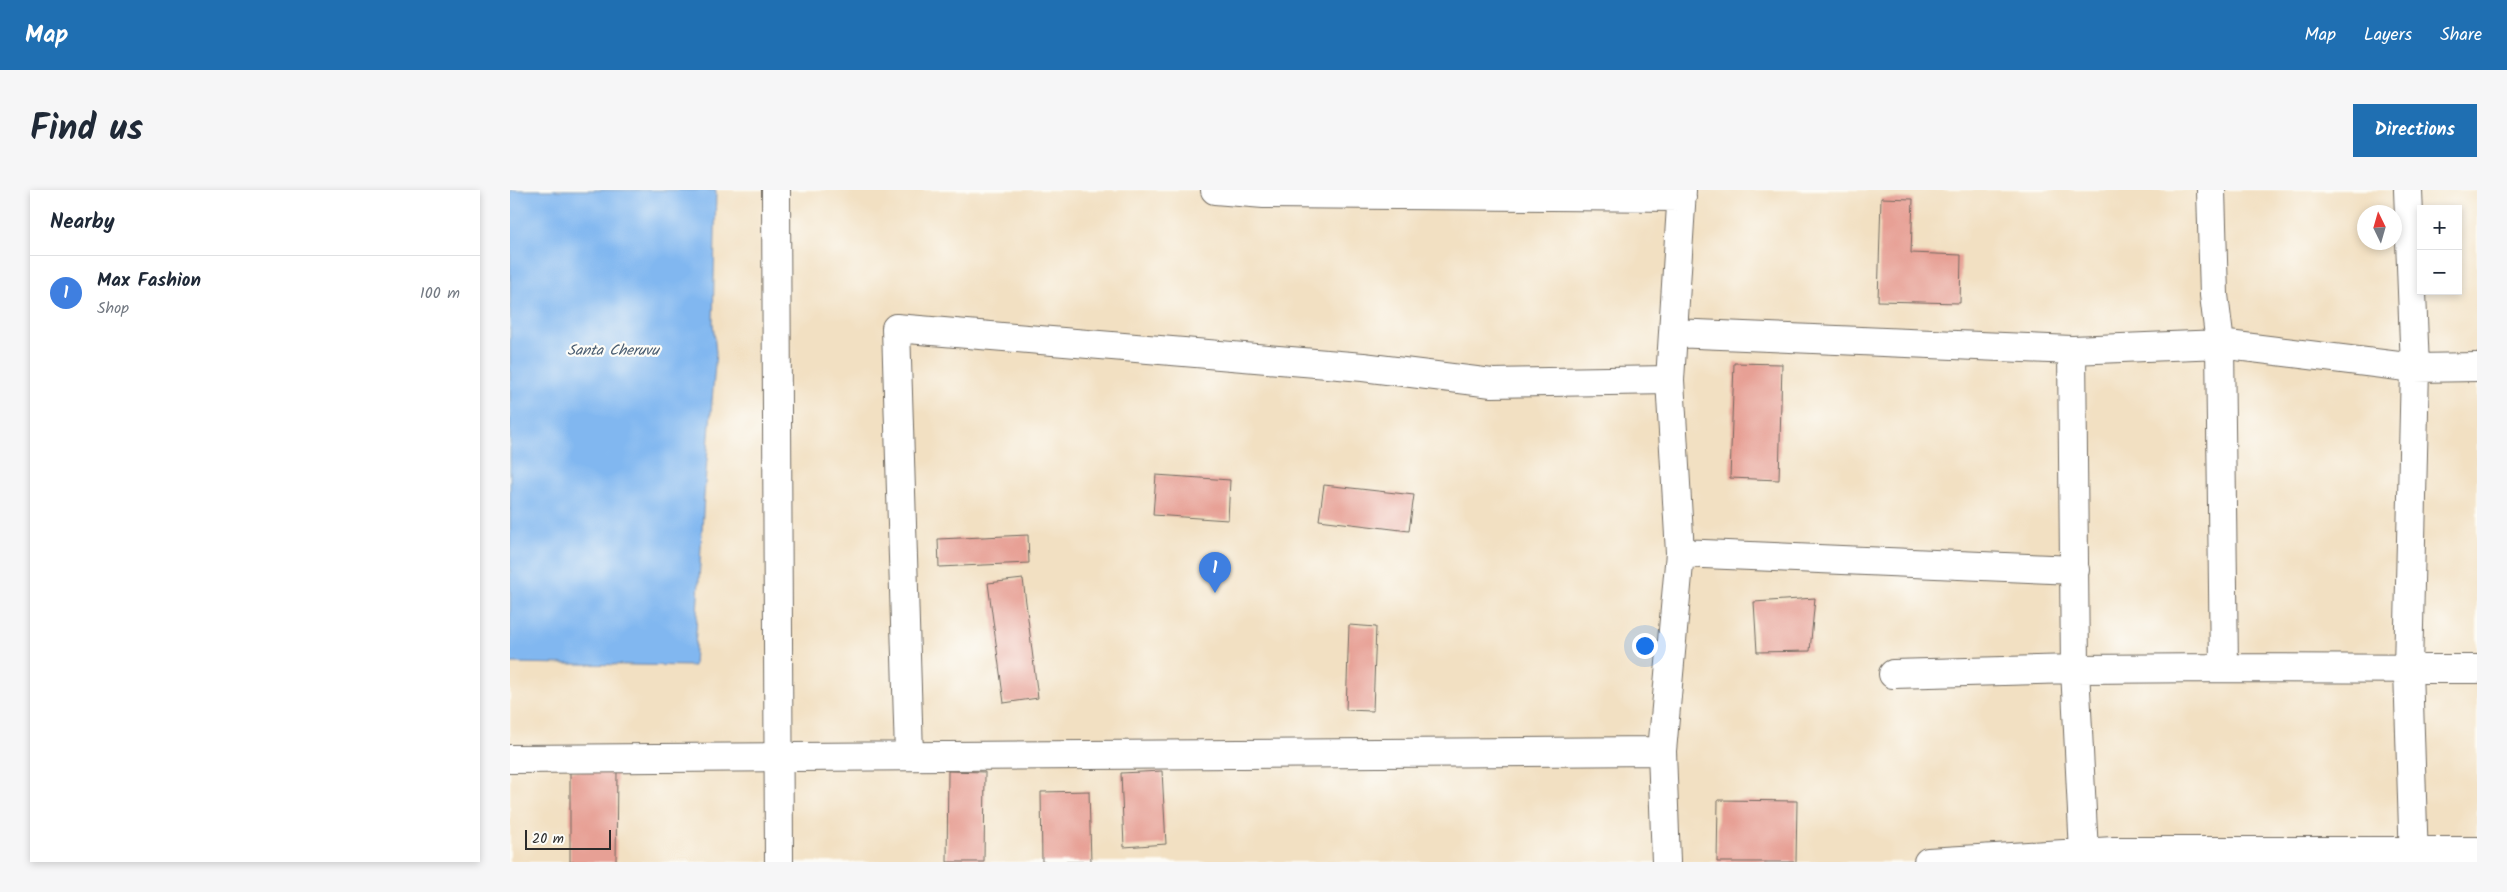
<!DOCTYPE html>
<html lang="en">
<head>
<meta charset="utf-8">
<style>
  :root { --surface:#fff; --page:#f6f6f7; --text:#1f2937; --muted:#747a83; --line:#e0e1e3; --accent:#1f6fb2 }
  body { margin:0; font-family:Kalam,sans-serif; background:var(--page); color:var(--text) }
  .controls { position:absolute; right:15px; top:15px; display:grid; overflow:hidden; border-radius:0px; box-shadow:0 2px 8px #0003 }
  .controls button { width:45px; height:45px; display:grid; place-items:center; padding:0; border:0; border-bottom:1px solid var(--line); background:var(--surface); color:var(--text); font:25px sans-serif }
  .compass { position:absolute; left:1847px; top:15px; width:45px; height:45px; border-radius:50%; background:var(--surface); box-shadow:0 2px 8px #0003; rotate:355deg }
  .scale { position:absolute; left:15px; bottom:12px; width:86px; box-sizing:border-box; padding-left:5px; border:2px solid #2b2b2b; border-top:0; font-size:14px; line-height:18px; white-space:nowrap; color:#2b2b2b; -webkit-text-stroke:4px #fdfcf7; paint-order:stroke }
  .you { position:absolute; left:1134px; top:455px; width:18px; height:18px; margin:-12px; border:4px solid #fff; border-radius:50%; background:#1a73e8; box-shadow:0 0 0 8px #1a73e833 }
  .badge { display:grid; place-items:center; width:32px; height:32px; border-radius:50%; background:var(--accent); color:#fff; font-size:16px; font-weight:700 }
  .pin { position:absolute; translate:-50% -41px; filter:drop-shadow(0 1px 2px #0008) }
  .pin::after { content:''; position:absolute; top:26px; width:18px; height:15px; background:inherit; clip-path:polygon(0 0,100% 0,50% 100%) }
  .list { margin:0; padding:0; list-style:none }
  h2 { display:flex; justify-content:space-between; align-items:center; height:65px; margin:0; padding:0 20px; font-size:21px }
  h2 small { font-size:16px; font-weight:400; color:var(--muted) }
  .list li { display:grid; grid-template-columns:32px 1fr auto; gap:15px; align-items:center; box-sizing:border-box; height:75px; padding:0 20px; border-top:1px solid var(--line) }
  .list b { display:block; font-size:19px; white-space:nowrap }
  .list p { margin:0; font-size:16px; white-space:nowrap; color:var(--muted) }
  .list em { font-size:16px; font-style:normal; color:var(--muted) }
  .map { position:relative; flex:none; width:1967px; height:672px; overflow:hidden; border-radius:0px }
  header { display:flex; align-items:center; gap:30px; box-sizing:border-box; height:70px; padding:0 25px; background:var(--accent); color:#fff }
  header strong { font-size:24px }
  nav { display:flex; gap:28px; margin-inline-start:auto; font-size:18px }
  .intro { display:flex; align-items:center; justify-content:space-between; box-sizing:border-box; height:120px; padding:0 30px }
  h1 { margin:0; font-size:35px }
  .button { padding:12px 22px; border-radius:0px; background:var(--accent); color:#fff; font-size:18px; font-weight:700 }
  main { display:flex; gap:30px; padding:0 30px }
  aside { flex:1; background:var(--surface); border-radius:0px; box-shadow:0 2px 8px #0003 }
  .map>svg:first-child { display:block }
  .water { fill:#81b7f0; stroke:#56718e }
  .building { fill:#e7a095 }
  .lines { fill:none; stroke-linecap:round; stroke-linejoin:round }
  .street-casing { stroke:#716a60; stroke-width:30 }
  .secondary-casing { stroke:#716a60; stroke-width:30 }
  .street { stroke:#fff; stroke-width:28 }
  .secondary { stroke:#fff; stroke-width:28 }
  .labels { text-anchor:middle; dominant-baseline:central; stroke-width:4.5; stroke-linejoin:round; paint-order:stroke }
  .water-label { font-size:15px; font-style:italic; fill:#495c70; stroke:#fdfcf7 }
</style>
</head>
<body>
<header>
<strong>Map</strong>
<nav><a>Map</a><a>Layers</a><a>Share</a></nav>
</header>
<div class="intro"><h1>Find us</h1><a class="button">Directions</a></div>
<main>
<aside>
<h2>Nearby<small></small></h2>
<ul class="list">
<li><span class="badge" style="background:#3f7fe0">1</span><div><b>Max Fashion</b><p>Shop</p></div><em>100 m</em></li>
</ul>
</aside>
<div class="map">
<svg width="1967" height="672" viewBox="0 0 1967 672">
  <rect width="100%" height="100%" fill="#fdfcf7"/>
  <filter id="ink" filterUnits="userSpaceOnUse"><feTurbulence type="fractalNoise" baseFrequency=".02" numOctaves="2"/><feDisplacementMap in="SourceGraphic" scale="10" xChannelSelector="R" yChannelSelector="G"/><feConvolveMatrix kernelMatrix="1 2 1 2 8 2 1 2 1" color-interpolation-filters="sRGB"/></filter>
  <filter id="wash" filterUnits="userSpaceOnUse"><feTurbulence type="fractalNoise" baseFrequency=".0096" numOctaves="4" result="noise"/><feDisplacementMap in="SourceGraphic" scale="20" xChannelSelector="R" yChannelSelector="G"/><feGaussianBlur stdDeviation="1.12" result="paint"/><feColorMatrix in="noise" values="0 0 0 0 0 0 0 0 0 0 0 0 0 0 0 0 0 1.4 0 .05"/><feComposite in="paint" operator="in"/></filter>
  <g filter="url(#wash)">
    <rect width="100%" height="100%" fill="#f2e0c2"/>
    <path class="water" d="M0,0H206L203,133L206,163L194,306L184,476L0,473Z"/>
    <g id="blocks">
      <path class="building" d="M1371,8L1403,9L1401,63L1451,65L1450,113L1368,111Z
        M1224,173L1272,174L1269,290L1220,288Z
        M646,285L720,290L718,330L643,325Z
        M814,295L904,305L899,341L809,330Z
        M518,345L519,373L429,377L428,349Z
        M513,389L528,508L494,513L478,393Z
        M1305,408L1300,461L1247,462L1244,412Z
        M839,435L866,437L863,521L836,520Z
        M60,581H107L106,672H60Z
        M438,581L475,582L474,672H437Z
        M652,581L656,654L614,657L611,583Z
        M579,601L581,672H532L531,602Z
        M1208,610L1287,611L1286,672H1207Z"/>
    </g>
  </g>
  <g filter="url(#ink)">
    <use href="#blocks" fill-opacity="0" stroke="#716a60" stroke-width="1"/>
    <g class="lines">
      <defs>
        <path id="street" d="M705,0L754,4L1172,7
          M1701,0L1704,105L1710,154L1714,478L1967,479
          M1898,0L1905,178L1898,479L1904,672
          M1163,143L1562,160
          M1170,363L1565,380
          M1714,478L1565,479L1562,160L1710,154L1905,178L1967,177
          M1383,484L1565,479L1574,663
          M399,564L386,138L853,177L982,193L1160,190
          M0,569L1152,561
          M1156,672L1152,561L1170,363L1160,190L1172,0
          M1418,672L1604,661H1967"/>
        <path id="secondary" d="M266,0L269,672"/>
      </defs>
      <use href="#street" class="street-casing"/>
      <use href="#secondary" class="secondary-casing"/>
      <use href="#street" class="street"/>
      <use href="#secondary" class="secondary"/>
    </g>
  </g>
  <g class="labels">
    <g class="water-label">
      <text x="103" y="161">Santa Cheruvu</text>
    </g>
  </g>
</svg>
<div class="controls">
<button>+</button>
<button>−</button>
</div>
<svg class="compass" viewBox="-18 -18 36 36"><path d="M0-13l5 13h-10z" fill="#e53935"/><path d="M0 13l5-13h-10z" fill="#747a83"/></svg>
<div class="scale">20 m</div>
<div class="you"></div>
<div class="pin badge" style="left:705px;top:403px;background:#3f7fe0">1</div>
</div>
</main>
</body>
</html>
